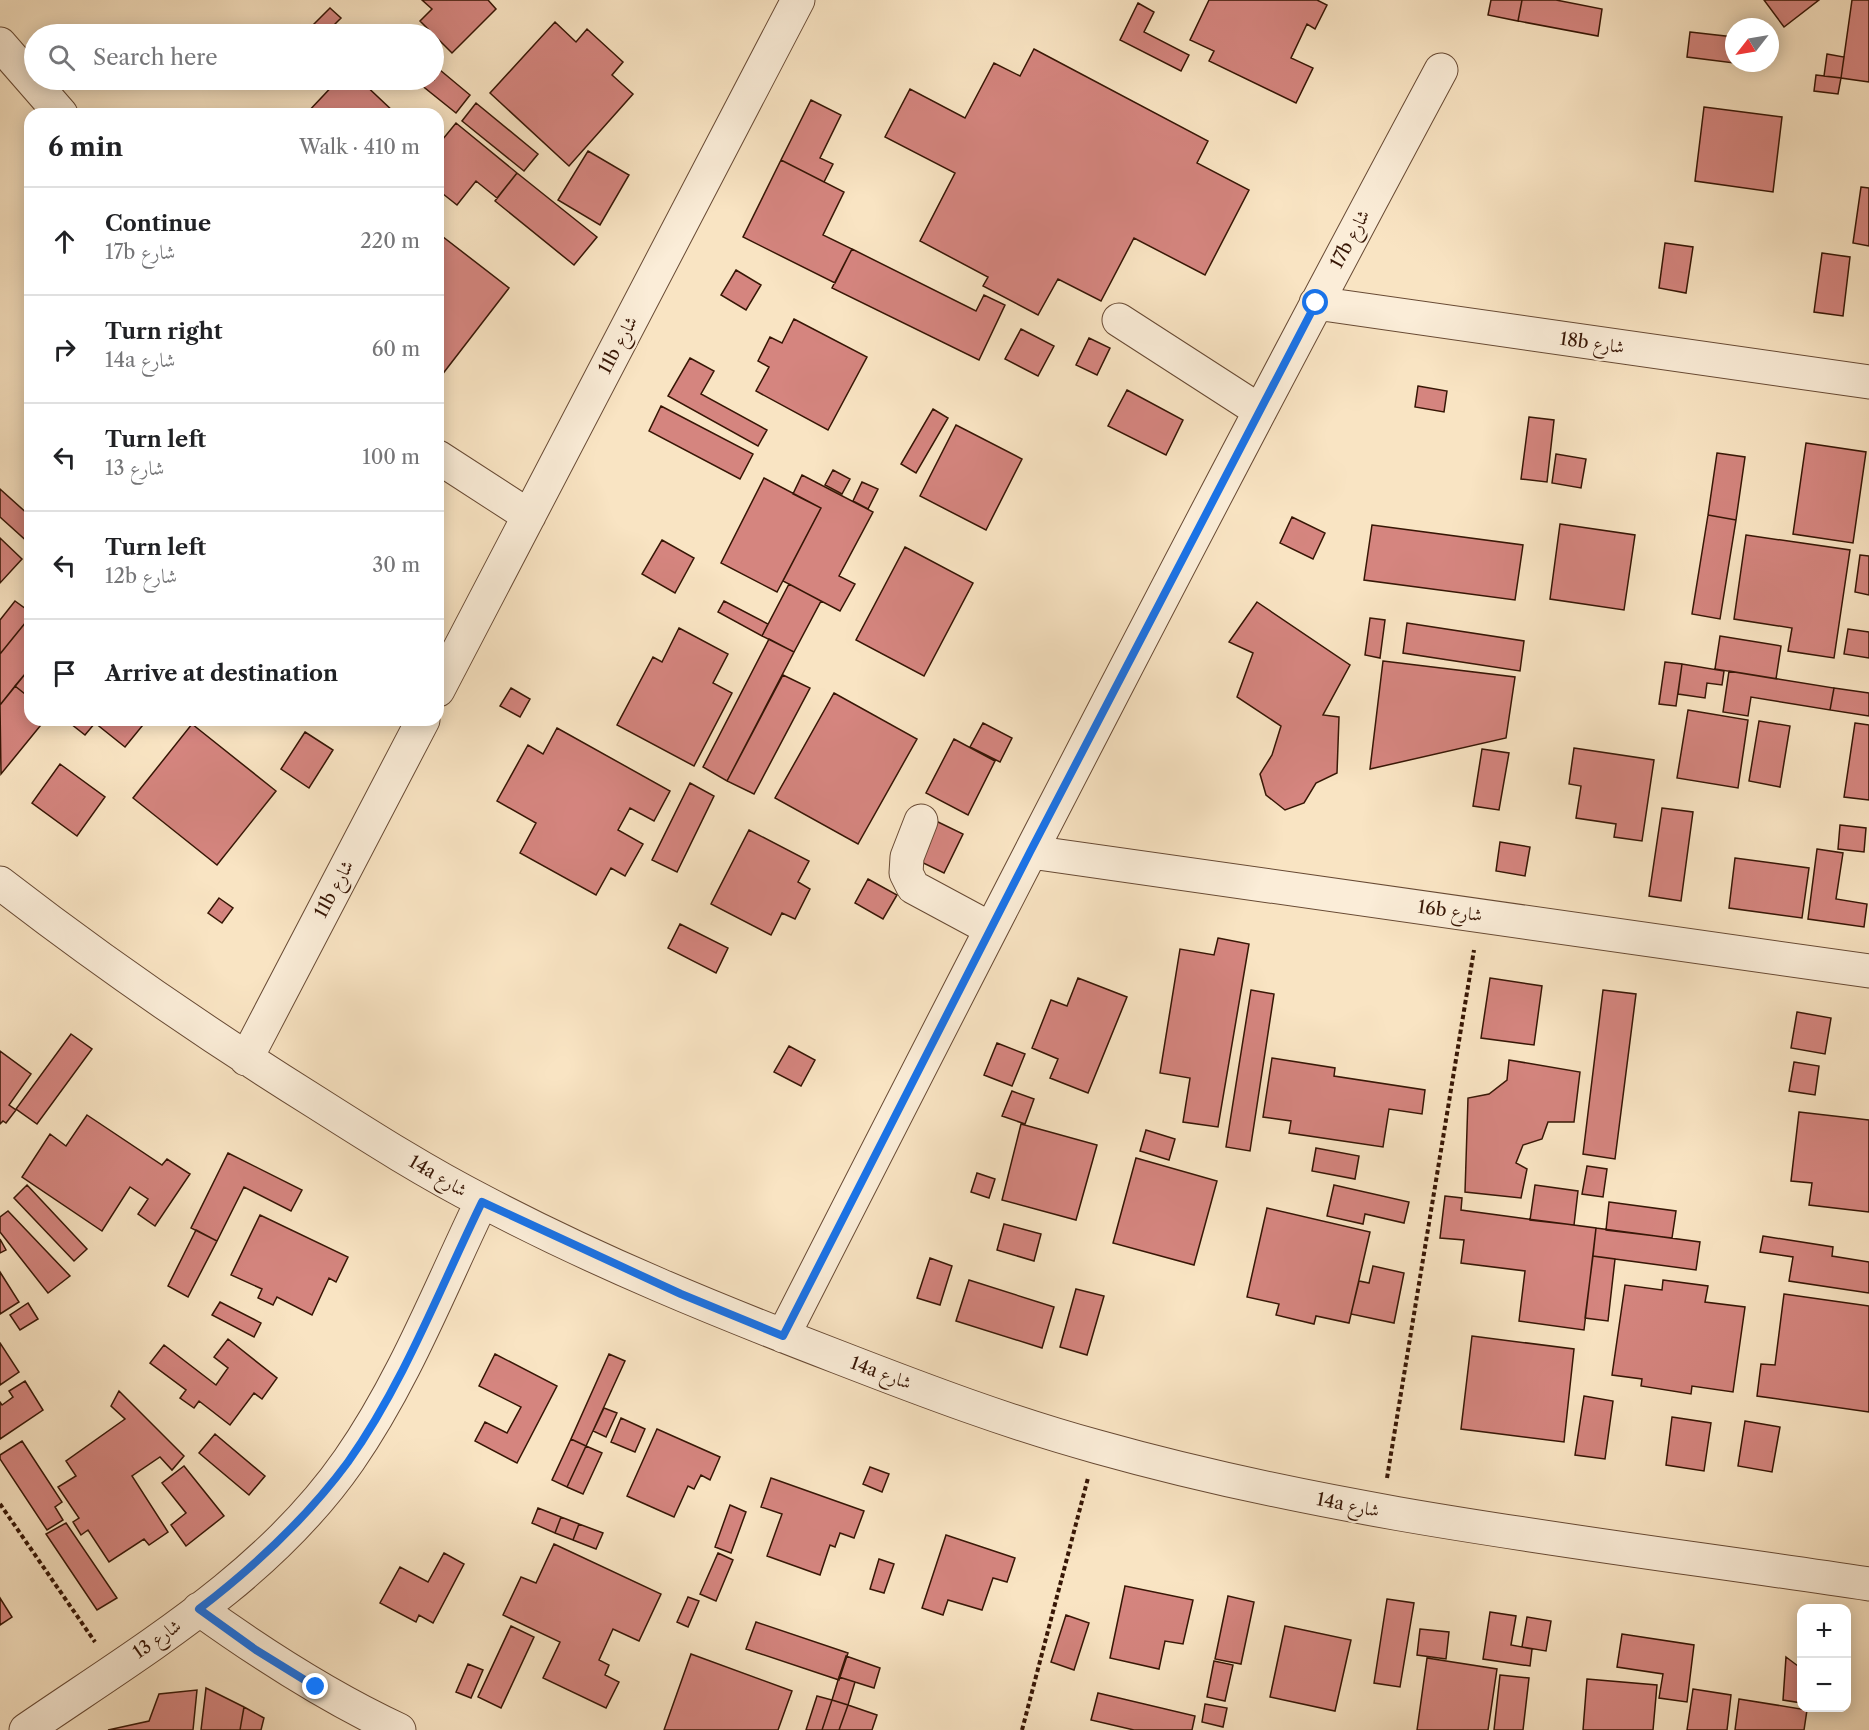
<!DOCTYPE html>
<html lang="en">
<head>
<meta charset="utf-8">
<style>
  :root { --surface:#fff; --page:#f2f2f2; --text:#202124; --muted:#757577; --line:#e0e0e0 }
  body { margin:0; font-family:"Libre Caslon Text",Amiri,serif; background:var(--page); color:var(--text) }
  .controls { position:absolute; right:18px; bottom:18px; display:grid; overflow:hidden; border-radius:12px; box-shadow:0 3px 15px #0003 }
  .controls button { width:54px; height:54px; display:grid; place-items:center; padding:0; border:0; border-bottom:2px solid var(--line); background:var(--surface); color:var(--text); font:30px sans-serif }
  .compass { position:absolute; left:1725px; top:18px; width:54px; height:54px; border-radius:50%; background:var(--surface); box-shadow:0 3px 15px #0003; rotate:239deg }
  .stop { position:absolute; width:18px; height:18px; margin:-14px; border:4px solid #1a73e8; border-radius:50%; background:#fff }
  .stop.end { background:#1a73e8; border-color:#fff; box-shadow:0 2px 6px #0008 }
  .list { margin:0; padding:0; list-style:none }
  h2 { display:flex; justify-content:space-between; align-items:center; height:78px; margin:0; padding:0 24px; font-size:26px }
  h2 small { font-size:20px; font-weight:400; color:var(--muted) }
  .list li { display:grid; grid-template-columns:39px 1fr auto; gap:18px; align-items:center; box-sizing:border-box; height:108px; padding:0 24px; border-top:2px solid var(--line) }
  .list b { display:block; font-size:22px; white-space:nowrap }
  .list p { margin:0; font-size:20px; white-space:nowrap; color:var(--muted) }
  .list em { font-size:20px; font-style:normal; color:var(--muted) }
  .icon { flex:none; width:33px; height:33px; fill:none; stroke:currentColor; stroke-width:2; stroke-linecap:round; stroke-linejoin:round }
  .map { position:relative; flex:none; width:1869px; height:1730px; overflow:hidden }
  .search { position:absolute; background:var(--surface); box-shadow:0 3px 15px #0003; left:24px; top:24px; width:420px; height:66px; display:flex; align-items:center; gap:15px; box-sizing:border-box; padding:0 21px; border-radius:33px; color:var(--muted); font-size:22px }
  .panel { position:absolute; background:var(--surface); box-shadow:0 3px 15px #0003; left:24px; top:108px; width:420px; height:618px; border-radius:18px }
  .map>svg:first-child { display:block }
  .building { fill:#d5857f; stroke:#371605; stroke-width:1.5 }
  .lines { fill:none; stroke-linecap:round; stroke-linejoin:round }
  .minor-casing { stroke:#684a34; stroke-width:35 }
  .path { stroke:#371605; stroke-width:4; stroke-dasharray:4.5 3; stroke-linecap:butt }
  .minor { stroke:#fbedd8; stroke-width:33 }
  .route { stroke:#1a73e8; stroke-width:8 }
  .labels { text-anchor:middle; dominant-baseline:central; stroke-width:4.5; stroke-linejoin:round; paint-order:stroke }
  .street-label { font-size:18px; fill:#371605; stroke:#fbedd8 }
</style>
</head>
<body>
<div class="map">
<svg width="1869" height="1730" viewBox="0 0 1869 1730">
  <rect width="100%" height="100%" fill="#f9e4c3"/>
  <filter id="stains"><feTurbulence type="fractalNoise" baseFrequency=".00333" numOctaves="4"/><feColorMatrix values="0 0 0 0 .2 0 0 0 0 .09 0 0 0 0 .02 0 0 0 .5 -.17"/></filter>
  <radialGradient id="worn" r=".72"><stop offset=".6" stop-color="#630" stop-opacity="0"/><stop offset="1" stop-color="#630" stop-opacity=".3"/></radialGradient>
  <path class="building" d="M422,0H488L496,9L452,53L420,21L432,9Z
    M1209,0H1317L1327,5L1315,29L1307,24L1291,58L1313,68L1296,103L1209,61L1214,51L1190,40Z
    M1491,0H1522L1518,21L1488,15Z
    M1522,0H1556L1602,9L1598,36L1518,21Z
    M1764,0H1819L1784,27Z
    M1852,0H1869V82L1841,78Z
    M1138,3L1154,12L1144,32L1189,55L1181,71L1120,40Z
    M330,8L341,18L325,34H304Z
    M555,22L576,42L587,29L623,62L612,75L633,94L569,166L490,93Z
    M1690,32L1734,37V63L1687,57Z
    M1034,49L1208,141L1197,163L1249,190L1205,275L1134,238L1101,301L1058,279L1038,315L983,286L988,277L920,241L955,173L885,137L910,89L965,118L994,63L1020,76Z
    M1827,54L1844,57L1841,78L1824,76Z
    M434,65L470,95L456,113L415,80H434Z
    M1816,75L1841,78L1838,94L1814,91Z
    M338,80H360L396,114H306Z
    M811,100L841,115L820,158L833,164L824,182L781,160Z
    M476,103L538,154L524,171L462,121Z
    M1704,107L1782,117L1773,192L1695,181Z
    M456,123L517,173L497,198L476,181L457,205L438,190V145Z
    M588,151L629,175L600,225L558,200Z
    M781,160L844,192L823,235L852,249L835,283L743,237Z
    M517,173L597,237L574,265L495,201Z
    M1861,187L1869,188V246L1853,243Z
    M438,233L509,288L438,380Z
    M1665,243L1693,247L1686,293L1659,288Z
    M852,249L976,311L984,295L1005,305L979,360L832,288Z
    M1822,253L1850,257L1843,316L1814,312Z
    M736,270L761,285L746,310L721,295Z
    M794,319L867,357L828,430L756,391L769,367L758,361L770,337L782,343Z
    M1021,329L1054,346L1038,376L1005,359Z
    M1089,338L1110,348L1097,375L1076,365Z
    M690,358L714,371L701,394L767,430L758,446L668,396Z
    M1418,386L1447,391L1444,412L1415,407Z
    M1127,390L1183,420L1166,455L1108,426Z
    M661,406L753,454L740,479L649,431Z
    M933,409L948,418L916,473L901,464Z
    M1529,417L1554,420L1547,482L1521,479Z
    M956,425L1022,459L986,530L920,496Z
    M1806,443L1866,452L1853,543L1793,534Z
    M1717,453L1745,457L1736,520L1708,515Z
    M1556,454L1586,459L1581,488L1552,483Z
    M833,470L850,479L842,494L825,485Z
    M802,475L873,512L839,576L855,584L840,611L783,581L821,508L793,494Z
    M764,478L821,508L777,592L721,563Z
    M862,482L878,489L868,509L853,501Z
    M0,489L30,516V544L0,517Z
    M1708,515L1736,520L1720,619L1692,614Z
    M1292,517L1325,533L1313,559L1280,543Z
    M1560,524L1635,535L1624,610L1550,599Z
    M1372,525L1523,545L1515,600L1364,580Z
    M1746,535L1850,550L1834,658L1788,651L1792,628L1734,619Z
    M0,538L22,559L0,583Z
    M662,540L694,558L675,593L642,574Z
    M905,547L973,583L924,676L856,640Z
    M1860,555L1869,556V595L1855,592Z
    M789,584L821,601L794,652L762,636Z
    M15,601L30,612V617L0,654V620Z
    M724,601L768,624L762,636L718,612Z
    M1257,602L1350,665L1323,715L1339,717L1337,773L1316,783L1304,803L1285,810L1266,795L1260,774L1272,755L1281,726L1237,697L1253,653L1229,642Z
    M30,617V668L0,705V654Z
    M1370,618L1385,620L1380,658L1365,655Z
    M1407,623L1524,641L1520,671L1403,653Z
    M679,628L728,654L713,683L732,693L694,766L617,725L653,657L662,662Z
    M1848,629L1869,632V658L1844,654Z
    M1720,636L1781,646L1776,679L1715,669Z
    M769,639L794,652L727,781L703,767Z
    M1383,661L1515,677L1506,738L1370,769Z
    M1665,662L1682,664L1676,706L1659,704Z
    M1682,664L1724,671L1722,685L1707,683L1705,698L1678,694Z
    M30,668V698L15,686Z
    M1729,671L1834,688L1830,710L1751,697L1748,716L1723,712Z
    M783,675L810,688L754,794L727,781Z
    M15,686L30,698V720H45L1,774L0,705Z
    M511,688L530,699L520,717L500,706Z
    M1834,688L1869,693V716L1830,710Z
    M834,693L917,739L858,844L775,798Z
    M1688,710L1748,720L1738,788L1677,778Z
    M66,720H147L125,747L95,723L85,735Z
    M1759,721L1790,726L1780,787L1749,781Z
    M983,723L1012,738L1000,762L970,747Z
    M1855,723L1869,725V800L1844,797Z
    M192,724L276,791L217,865L133,798Z
    M557,728L670,791L654,821L630,808L618,830L643,844L625,876L611,868L596,895L520,853L536,823L497,801L528,745L543,754Z
    M305,732L333,750L309,788L281,769Z
    M954,739L995,761L968,815L926,793Z
    M1574,748L1654,760L1642,841L1614,837L1616,824L1576,818L1581,786L1569,784Z
    M1482,749L1509,753L1499,810L1473,806Z
    M60,764L105,797L77,836L32,803Z
    M690,783L714,796L677,872L652,860Z
    M1662,808L1693,812L1681,901L1649,896Z
    M936,821L963,834L944,873L917,860Z
    M1840,825L1866,828L1864,852L1838,849Z
    M749,830L809,861L798,882L810,889L795,919L782,913L771,935L711,904Z
    M1500,842L1530,847L1525,876L1496,871Z
    M1817,849L1843,853L1836,899L1867,904L1864,927L1808,919Z
    M1735,858L1809,868L1802,918L1729,908Z
    M868,879L897,895L883,919L855,903Z
    M219,898L233,908L222,923L208,913Z
    M680,924L728,948L716,973L668,948Z
    M1218,938L1249,944L1218,1127L1183,1122L1190,1078L1160,1073L1180,949L1214,955Z
    M1078,978L1127,997L1088,1093L1050,1078L1058,1059L1032,1048L1051,1000L1067,1006Z
    M1490,978L1542,986L1534,1045L1481,1038Z
    M1251,990L1274,994L1250,1151L1226,1147Z
    M1603,990L1636,994L1615,1159L1583,1154Z
    M1797,1012L1831,1018L1825,1054L1791,1048Z
    M71,1034L92,1049L37,1124L16,1109Z
    M997,1043L1025,1054L1012,1086L984,1075Z
    M789,1046L815,1060L801,1086L774,1072Z
    M0,1051L31,1074L9,1105L16,1110L6,1123L3,1121L0,1124Z
    M1272,1058L1335,1068L1334,1076L1425,1090L1422,1114L1389,1109L1383,1147L1289,1133L1291,1121L1263,1117Z
    M1509,1060L1580,1072L1574,1122H1548L1542,1139L1523,1145L1516,1163L1527,1169L1521,1198L1465,1192L1468,1098L1489,1094L1507,1080Z
    M1794,1062L1819,1066L1815,1095L1789,1091Z
    M1012,1091L1034,1099L1025,1124L1002,1116Z
    M1799,1112L1869,1120V1212L1809,1205L1812,1183L1791,1181Z
    M87,1115L162,1165L167,1159L190,1174L155,1226L138,1214L148,1199L130,1187L102,1231L22,1177L50,1134L66,1146Z
    M1021,1124L1097,1145L1076,1220L1002,1200Z
    M1146,1130L1175,1139L1169,1160L1140,1151Z
    M1316,1148L1359,1156L1355,1179L1312,1171Z
    M228,1153L302,1190L291,1211L244,1187L217,1241L191,1228Z
    M1136,1158L1217,1181L1194,1265L1113,1243Z
    M1587,1166L1607,1169L1603,1197L1582,1194Z
    M977,1173L995,1179L989,1198L971,1192Z
    M27,1185L87,1249L74,1261L14,1198Z
    M1334,1185L1409,1202L1404,1223L1365,1214L1363,1224L1327,1216Z
    M1535,1185L1578,1191L1574,1225L1530,1220Z
    M1445,1196L1462,1198L1461,1210L1596,1228L1584,1330L1519,1321L1525,1271L1461,1263L1464,1240L1440,1238Z
    M1609,1202L1676,1211L1672,1238L1606,1230Z
    M1267,1208L1370,1232L1349,1323L1316,1316L1314,1324L1276,1315L1279,1304L1247,1297Z
    M8,1211L70,1276L48,1293L0,1232V1217Z
    M260,1215L348,1257L336,1282L329,1278L312,1315L277,1297L273,1305L258,1298L262,1289L231,1275Z
    M1004,1224L1041,1234L1034,1261L997,1250Z
    M1596,1228L1700,1242L1696,1270L1593,1256Z
    M196,1230L217,1241L188,1297L168,1286Z
    M1763,1236L1833,1247L1832,1256L1869,1262V1293L1789,1281L1793,1257L1760,1252Z
    M0,1239L6,1250L0,1253Z
    M1593,1256L1615,1259L1608,1321L1585,1318Z
    M930,1258L952,1266L940,1305L917,1298Z
    M1373,1266L1404,1273L1394,1323L1351,1314L1359,1281L1369,1283Z
    M0,1272L19,1302L0,1314Z
    M969,1280L1054,1307L1042,1348L956,1321Z
    M1663,1280L1708,1286L1705,1302L1745,1307L1733,1392L1692,1386L1691,1394L1641,1386L1642,1379L1612,1375L1625,1285L1662,1290Z
    M1076,1289L1104,1296L1087,1355L1060,1347Z
    M1784,1294L1869,1306V1412L1757,1396L1761,1364L1775,1365Z
    M220,1302L261,1323L254,1337L212,1315Z
    M28,1303L38,1319L20,1330L10,1315Z
    M1472,1336L1574,1349L1564,1442L1461,1429Z
    M228,1339L277,1378L262,1399L254,1393L230,1425L199,1401L194,1408L180,1398L186,1390L150,1363L164,1345L216,1385L228,1368L214,1357Z
    M0,1343L19,1372L0,1385Z
    M495,1354L557,1386L517,1463L475,1441L485,1422L507,1433L521,1407L479,1386Z
    M609,1354L625,1361L586,1446L571,1439Z
    M25,1381L43,1410L0,1439V1402L2,1405L13,1397L9,1391Z
    M119,1391L184,1456L172,1470L160,1457L132,1476L168,1532L149,1545L144,1539L109,1562L88,1530L81,1535L73,1522L79,1518L58,1487L76,1476L66,1461L125,1419L111,1406Z
    M1584,1396L1613,1401L1605,1459L1575,1455Z
    M604,1408L617,1413L606,1437L593,1431Z
    M1672,1417L1711,1423L1704,1471L1666,1465Z
    M621,1418L645,1429L635,1452L611,1442Z
    M1745,1421L1780,1427L1772,1472L1738,1466Z
    M657,1429L720,1457L710,1480L701,1475L694,1489L688,1486L674,1517L627,1496Z
    M215,1434L265,1476L249,1495L199,1453Z
    M571,1439L586,1446L567,1487L552,1480Z
    M22,1441L62,1502L55,1507L63,1520L47,1530L0,1459V1455Z
    M586,1446L602,1453L583,1494L567,1487Z
    M184,1466L224,1516L186,1546L171,1525L186,1513L162,1483Z
    M870,1467L889,1474L882,1492L863,1484Z
    M771,1478L864,1511L854,1538L840,1533L835,1547L830,1545L820,1575L767,1556L782,1514L761,1507Z
    M730,1505L746,1512L731,1553L715,1547Z
    M538,1508L561,1517L555,1533L532,1523Z
    M561,1517L579,1524L573,1540L555,1533Z
    M66,1523L117,1598L97,1610L46,1534Z
    M579,1524L603,1533L596,1549L573,1540Z
    M946,1535L1015,1558L1007,1582L993,1578L982,1610L948,1600L943,1615L922,1608Z
    M554,1544L661,1594L639,1641L613,1629L599,1660L609,1665L605,1675L619,1682L606,1708L543,1678L560,1642L503,1615L521,1577L536,1583Z
    M444,1553L464,1564L433,1623L419,1615L416,1622L380,1603L400,1567L428,1582Z
    M718,1553L733,1560L716,1601L700,1594Z
    M879,1559L894,1564L884,1593L870,1589Z
    M1125,1586L1193,1600L1183,1644L1165,1641L1159,1669L1110,1658Z
    M1228,1596L1254,1602L1241,1664L1215,1659Z
    M688,1597L699,1601L688,1627L677,1622Z
    M0,1598L12,1617L0,1625Z
    M1387,1599L1414,1603L1400,1687L1374,1683Z
    M1490,1612L1516,1616L1511,1645L1532,1649L1530,1666L1483,1659Z
    M1066,1615L1089,1623L1074,1670L1051,1662Z
    M1527,1617L1551,1621L1546,1651L1522,1647Z
    M756,1622L848,1653L839,1680L746,1649Z
    M511,1626L534,1637L501,1708L478,1697Z
    M1285,1626L1351,1640L1335,1711L1270,1697Z
    M1420,1629L1449,1632L1446,1659L1417,1655Z
    M1622,1634L1694,1645L1687,1702L1659,1698L1663,1674L1617,1667Z
    M691,1654L792,1691L778,1730H664Z
    M846,1656L880,1668L874,1688L839,1677Z
    M1786,1657L1802,1669V1703L1783,1700Z
    M1427,1658L1497,1669L1488,1730H1417Z
    M1214,1661L1233,1665L1225,1701L1207,1697Z
    M468,1664L483,1670L471,1698L456,1692Z
    M1500,1675L1529,1678L1523,1730H1494Z
    M839,1677L855,1682L848,1705L832,1700Z
    M1587,1679L1657,1685L1653,1730H1583Z
    M206,1688L244,1707L240,1730H201Z
    M1693,1689L1731,1695L1727,1730H1687Z
    M197,1690L193,1730H108L149,1721L159,1694Z
    M1098,1693L1195,1716L1192,1730H1134L1091,1720Z
    M817,1696L832,1700L822,1730H806Z
    M1739,1699L1807,1710L1804,1730H1735Z
    M832,1700L848,1705L839,1730H822Z
    M1205,1704L1227,1708L1223,1727L1202,1722Z
    M848,1705L877,1715L872,1730H839Z
    M244,1707L264,1718L261,1730H240Z"/>
  <g class="lines">
    <defs>
      <path id="minor" d="M0,44L61,114
        M1316,303L1869,382
        M1119,320L1260,411
        M438,457L529,516
        M438,690L798,0
        M921,821L907,857L906,873L913,887L991,929
        M1031,852L1869,971
        M0,883C102,962 208,1035 317,1103C372,1138 427,1173 484,1202C598,1262 718,1311 838,1357C923,1390 1010,1423 1098,1447C1350,1518 1611,1545 1869,1584
        M246,1059L423,720
        M783,1336C999,912 1216,489 1441,70
        M199,1609C263,1655 328,1697 399,1730
        M26,1730C141,1651 268,1577 349,1460C404,1381 440,1288 482,1201"/>
    </defs>
    <use href="#minor" class="minor-casing"/>
    <path class="path" d="M1387,1478L1474,950
      M0,1504L95,1642
      M1022,1730L1088,1478"/>
    <use href="#minor" class="minor"/>
  </g>
  <g class="lines">
    <path class="route" d="M316,1687L256,1650L199,1609C255,1566 306,1519 348,1462C404,1383 440,1288 482,1202L681,1294L783,1336L1030,852L1316,303"/>
  </g>
  <g class="labels">
    <g class="street-label">
      <text transform="translate(1350 239) rotate(-62)">17b شارع</text>
      <text transform="translate(1592 343) rotate(8)">18b شارع</text>
      <text transform="translate(618 345) rotate(-62)">11b شارع</text>
      <text transform="translate(334 889) rotate(-62)">11b شارع</text>
      <text transform="translate(1450 911) rotate(8)">16b شارع</text>
      <text transform="translate(438 1176) rotate(30)">14a شارع</text>
      <text transform="translate(881 1373) rotate(20)">14a شارع</text>
      <text transform="translate(1348 1505) rotate(11)">14a شارع</text>
      <text transform="translate(157 1639) rotate(-35)">شارع 13</text>
    </g>
  </g>
  <rect width="100%" height="100%" filter="url(#stains)"/>
  <rect width="100%" height="100%" fill="url(#worn)"/>
</svg>
<div class="controls">
<button>+</button>
<button>−</button>
</div>
<svg class="compass" viewBox="-18 -18 36 36"><path d="M0-13l5 13h-10z" fill="#e53935"/><path d="M0 13l5-13h-10z" fill="#757577"/></svg>
<div class="stop" style="left:1316px;top:303px"></div>
<div class="stop end" style="left:316px;top:1687px"></div>
<div class="search"><svg class="icon" aria-label="search" viewBox="0 0 24 24"><circle cx="10" cy="10" r="6"/><path d="M15 15l6 6"/></svg>Search here</div>
<section class="panel">
<h2>6 min<small>Walk · 410 m</small></h2>
<ul class="list">
<li><svg class="icon" aria-label="ahead" viewBox="0 0 24 24"><path d="M12 20V5M6 11l6-6 6 6"/></svg><div><b>Continue</b><p>17b شارع</p></div><em>220 m</em></li>
<li><svg class="icon" aria-label="right" viewBox="0 0 24 24"><path d="M7 20v-9h11M14 6l5 5-5 5"/></svg><div><b>Turn right</b><p>14a شارع</p></div><em>60 m</em></li>
<li><svg class="icon" aria-label="left" viewBox="0 0 24 24"><path d="M17 20v-9H6M10 6l-5 5 5 5"/></svg><div><b>Turn left</b><p>شارع 13</p></div><em>100 m</em></li>
<li><svg class="icon" aria-label="left" viewBox="0 0 24 24"><path d="M17 20v-9H6M10 6l-5 5 5 5"/></svg><div><b>Turn left</b><p>12b شارع</p></div><em>30 m</em></li>
<li><svg class="icon" aria-label="arrive" viewBox="0 0 24 24"><path d="M6 21V4h12l-3 4 3 4H6"/></svg><div><b>Arrive at destination</b></div></li>
</ul>
</section>
</div>
</body>
</html>
